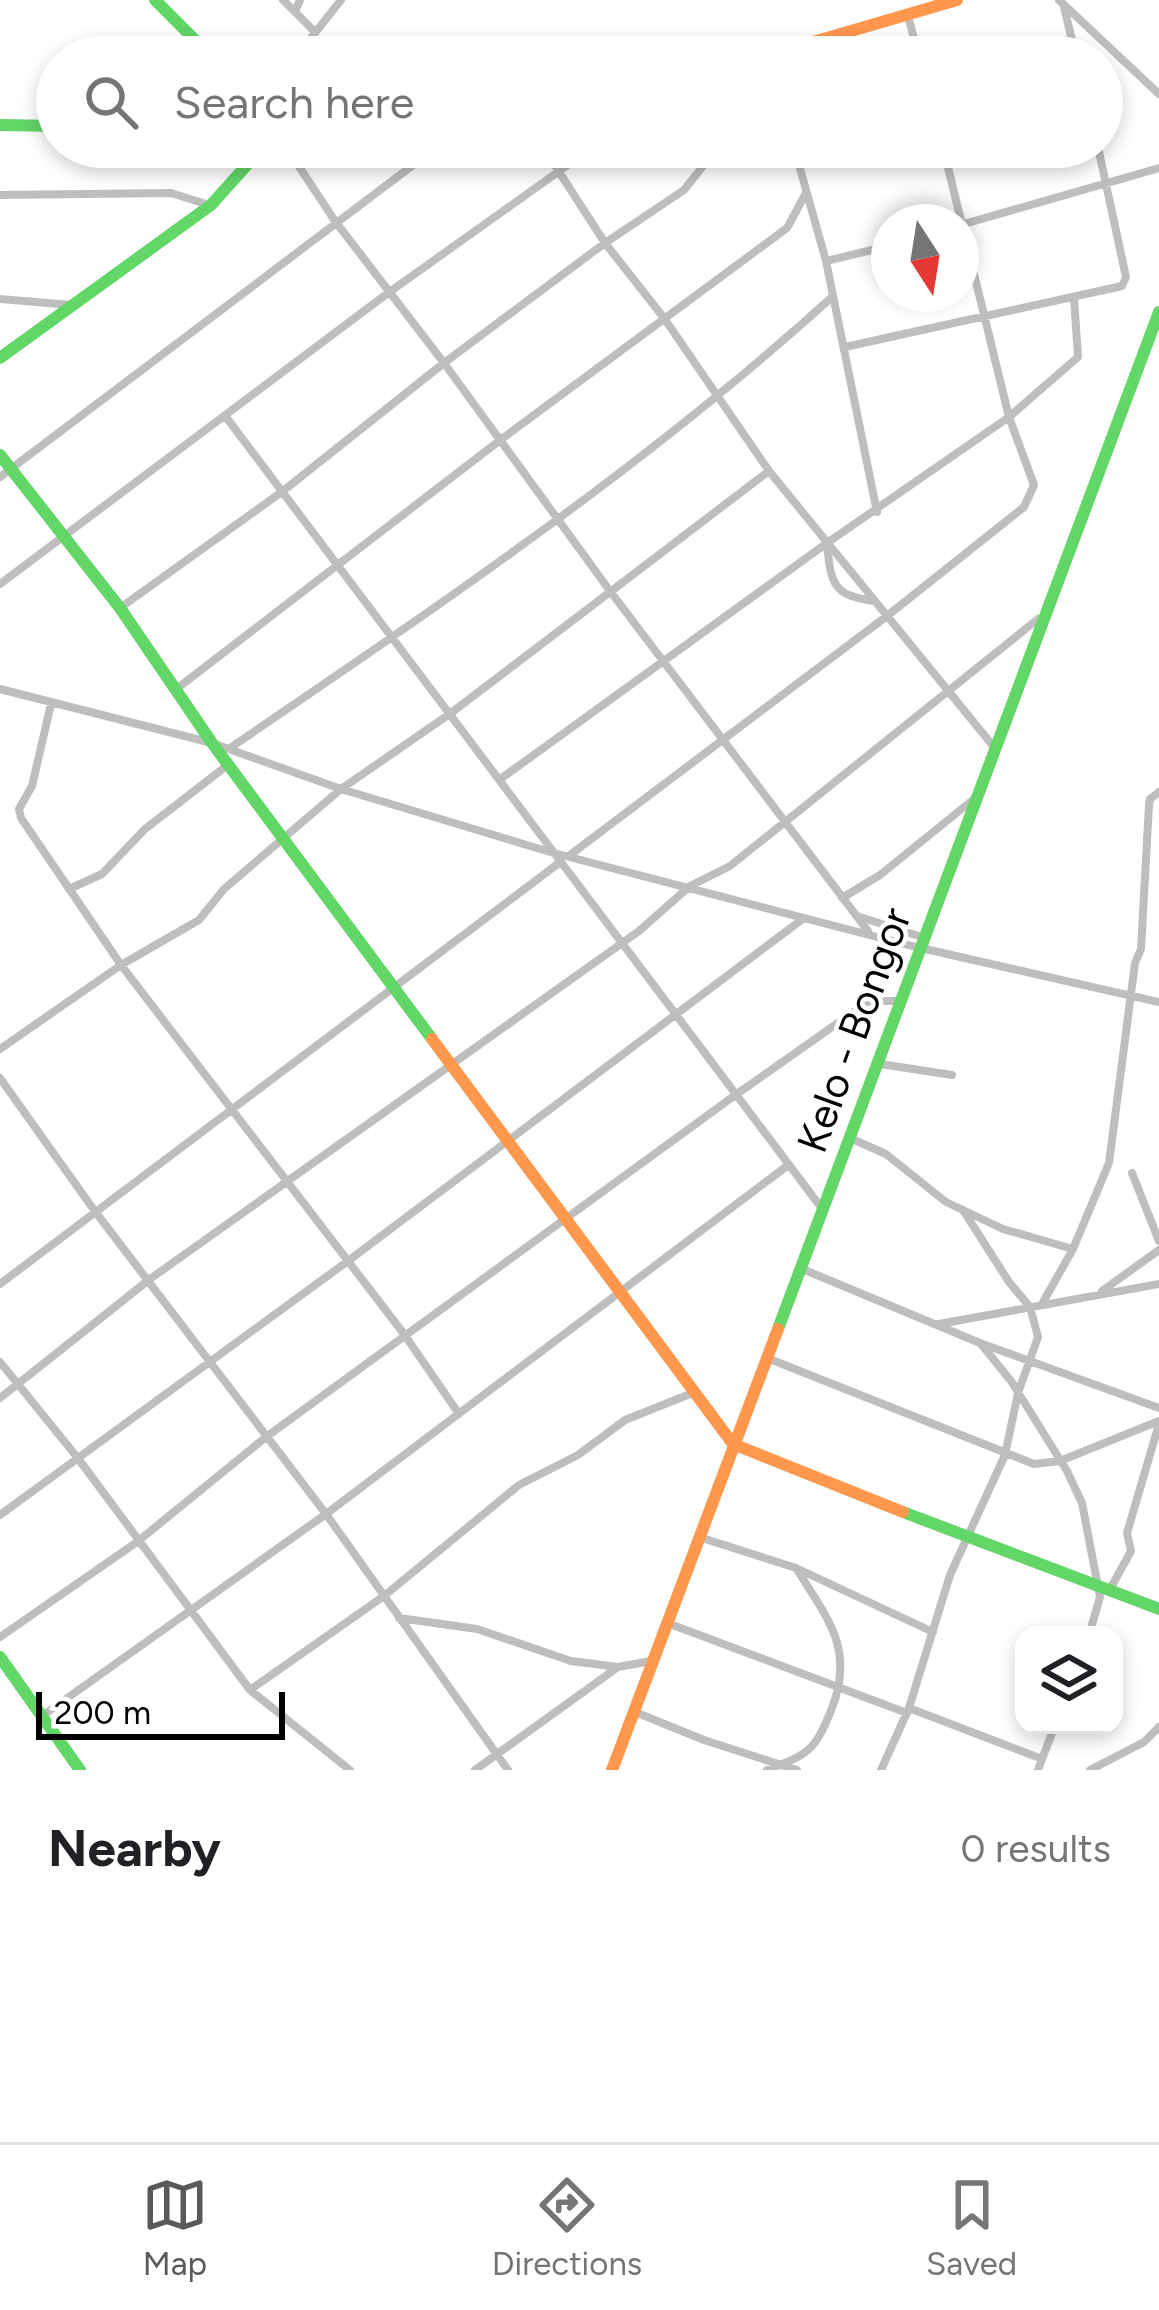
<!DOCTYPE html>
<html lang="en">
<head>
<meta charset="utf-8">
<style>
  :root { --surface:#fff; --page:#f6f6f6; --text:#202124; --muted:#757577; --line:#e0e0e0; --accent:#595959 }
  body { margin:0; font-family:Figtree,sans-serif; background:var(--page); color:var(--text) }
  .controls { position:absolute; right:36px; bottom:36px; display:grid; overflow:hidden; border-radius:24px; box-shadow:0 6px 18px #0003 }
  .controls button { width:108px; height:108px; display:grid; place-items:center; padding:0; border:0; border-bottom:3px solid var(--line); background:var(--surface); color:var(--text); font:60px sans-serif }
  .compass { position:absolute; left:871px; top:204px; width:108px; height:108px; border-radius:50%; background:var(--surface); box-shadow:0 6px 18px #0003; rotate:168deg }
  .scale { position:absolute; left:36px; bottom:30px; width:249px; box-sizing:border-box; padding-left:12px; border:6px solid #000; border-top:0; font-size:33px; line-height:42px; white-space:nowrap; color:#000; -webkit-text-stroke:9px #fff; paint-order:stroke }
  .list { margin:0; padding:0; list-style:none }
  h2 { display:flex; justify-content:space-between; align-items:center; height:156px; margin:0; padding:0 48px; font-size:51px }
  h2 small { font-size:39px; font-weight:400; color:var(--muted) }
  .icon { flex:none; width:66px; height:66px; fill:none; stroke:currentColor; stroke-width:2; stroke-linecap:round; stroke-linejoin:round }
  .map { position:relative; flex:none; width:1159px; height:1770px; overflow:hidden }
  .search { position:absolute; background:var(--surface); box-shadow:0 6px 18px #0003; left:36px; right:36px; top:36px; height:132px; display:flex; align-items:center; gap:30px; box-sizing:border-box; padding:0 42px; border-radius:66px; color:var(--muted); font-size:45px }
  .sheet { height:372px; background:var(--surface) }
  nav { display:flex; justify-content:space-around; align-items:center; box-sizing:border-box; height:168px; border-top:3px solid var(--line); background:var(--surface); font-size:33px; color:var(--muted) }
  nav a { display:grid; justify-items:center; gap:6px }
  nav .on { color:var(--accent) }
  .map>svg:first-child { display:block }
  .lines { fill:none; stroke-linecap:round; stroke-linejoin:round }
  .street { stroke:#bebebe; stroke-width:8 }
  .fast { stroke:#63d668; stroke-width:12 }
  .slow { stroke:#ff974d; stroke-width:12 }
  .labels { text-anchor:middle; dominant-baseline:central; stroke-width:9; stroke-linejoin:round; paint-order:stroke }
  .street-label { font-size:42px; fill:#000; stroke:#fff }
</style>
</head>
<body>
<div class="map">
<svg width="1159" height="1770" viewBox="0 0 1159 1770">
  <rect width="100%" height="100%" fill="#fff"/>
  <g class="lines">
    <path class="street" d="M283,0L314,31
      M1059,0L1159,94
      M1064,7L1076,57
      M295,11L300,0
      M908,16L919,57
      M296,57L341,0
      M286,147L335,221L444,363L610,591L868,931
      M543,147L605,243L664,318L769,471L994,747
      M794,147L826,261L877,512
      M828,147H851
      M0,195L171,193L209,205
      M964,224L1159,168
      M826,261L889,246
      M0,299L71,305
      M845,347L1122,286L1126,277L1098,147
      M226,417L820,1206
      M0,477L437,147
      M827,544C831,583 832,596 875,601
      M0,584L388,293L593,147
      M120,608L283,491L444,363L605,243L684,190L703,166L729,147
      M0,689L212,743L341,789L550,852L912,946L1159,1002
      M175,690L499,441L787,228L806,193
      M51,704L32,786L19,809L21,818L121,965L404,1334L459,1414
      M230,748C437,607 647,465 832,297
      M499,780L827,543L1009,417L1078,357L1074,298
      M570,855L887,616L1024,507L1034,485L1009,417L943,147
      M69,889L102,874L145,829L229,764
      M842,898L880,875L974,799
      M857,916L922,937
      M0,1049L121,965L199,920L224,889L341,789L451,713L769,471
      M880,1064L952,1075
      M0,1078L94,1210L326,1514L508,1770
      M852,1139L886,1154L946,1202L1003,1229L1073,1249
      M1132,1173L1159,1241
      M800,1268L980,1343L1159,1408
      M0,1284L559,863
      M1102,1291L1159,1250
      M1042,1304L1073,1249L1109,1163L1135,963L1141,949L1149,805L1150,799L1159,792
      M939,1324L1159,1284
      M981,1344L1011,1381L1067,1471L1082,1503L1100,1597L1089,1635
      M767,1358L1034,1464L1060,1461L1159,1421
      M0,1362L77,1457L250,1690L350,1770
      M0,1398L150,1279L639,931L690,886L730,866L1038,619
      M0,1515L348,1261L804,918
      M699,1537L796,1568L933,1632
      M1109,1591L1131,1551L1127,1533L1159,1424
      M399,1618L477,1629L571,1661L618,1667
      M670,1624L907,1713
      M0,1637L137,1542L266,1437L734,1096L869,1001H898
      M250,1690L384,1596L519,1485L578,1455L625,1420L695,1392
      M909,1708L1042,1759
      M635,1712L704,1740L797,1770
      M42,1716L326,1514L787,1166
      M475,1770L618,1667L651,1661
      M767,1770C809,1754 815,1751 832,1708C855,1648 827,1618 796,1568
      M881,1770L909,1708L950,1575L1005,1455L1018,1393L1038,1337L1030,1307L1009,1282L963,1210
      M1038,1770L1055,1725
      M1090,1770L1144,1742L1159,1727"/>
    <path class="fast" d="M155,0L212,57
      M0,125L57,126
      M0,358L211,205L263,147
      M0,455L120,608L212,743L432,1039
      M778,1329L1159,312
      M903,1512L1159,1609
      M0,1657L80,1770"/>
    <path class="slow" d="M762,57L957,0
      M432,1039L733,1444L903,1512
      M612,1770L778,1329"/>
  </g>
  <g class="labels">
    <g class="street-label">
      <text transform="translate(854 1030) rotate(-70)">Kelo - Bongor</text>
    </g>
  </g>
</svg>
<div class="controls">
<button><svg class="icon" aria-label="layers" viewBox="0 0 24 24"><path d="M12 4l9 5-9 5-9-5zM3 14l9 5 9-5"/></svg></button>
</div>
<svg class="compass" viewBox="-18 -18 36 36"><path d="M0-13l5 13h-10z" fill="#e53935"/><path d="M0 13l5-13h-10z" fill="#757577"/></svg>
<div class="scale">200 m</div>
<div class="search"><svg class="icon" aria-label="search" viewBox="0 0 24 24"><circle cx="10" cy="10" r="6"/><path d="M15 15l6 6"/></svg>Search here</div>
</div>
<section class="sheet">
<h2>Nearby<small>0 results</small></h2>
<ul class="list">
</ul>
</section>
<nav>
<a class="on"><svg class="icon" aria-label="map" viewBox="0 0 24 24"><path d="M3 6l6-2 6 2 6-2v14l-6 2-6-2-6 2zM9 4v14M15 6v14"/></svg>Map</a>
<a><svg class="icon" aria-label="directions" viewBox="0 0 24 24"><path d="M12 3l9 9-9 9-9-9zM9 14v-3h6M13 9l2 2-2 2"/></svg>Directions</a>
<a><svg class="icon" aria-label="saved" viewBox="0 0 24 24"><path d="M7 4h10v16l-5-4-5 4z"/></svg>Saved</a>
</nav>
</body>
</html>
